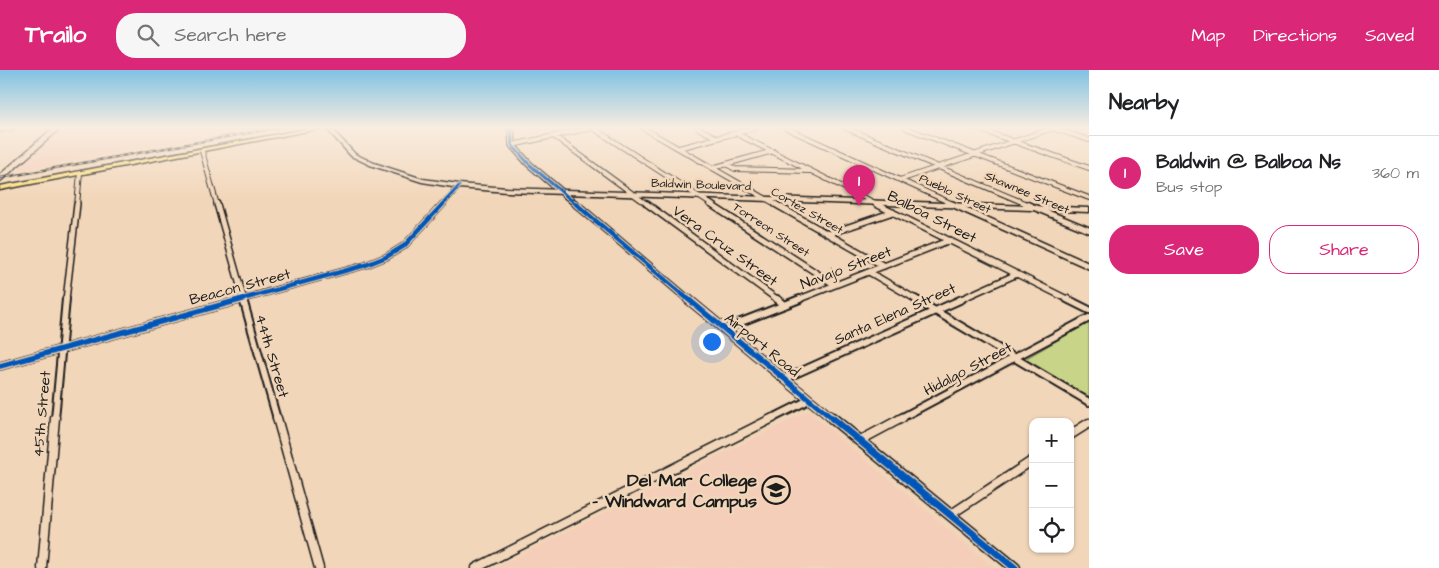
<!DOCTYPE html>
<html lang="en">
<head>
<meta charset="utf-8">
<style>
  :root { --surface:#fff; --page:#f6f6f6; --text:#202124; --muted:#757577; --line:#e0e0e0; --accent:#db2777 }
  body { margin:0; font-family:"Architects Daughter",sans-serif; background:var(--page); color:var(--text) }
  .controls { position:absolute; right:15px; bottom:15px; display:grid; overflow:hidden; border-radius:10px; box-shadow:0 1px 4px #0004 }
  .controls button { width:45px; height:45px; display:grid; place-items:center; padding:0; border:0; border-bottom:1px solid var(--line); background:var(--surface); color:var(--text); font:25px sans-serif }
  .you { position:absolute; left:711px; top:271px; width:18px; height:18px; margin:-12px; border:4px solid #fff; border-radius:50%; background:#1a73e8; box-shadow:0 0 0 8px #1a73e833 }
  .badge { display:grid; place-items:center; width:32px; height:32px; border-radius:50%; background:var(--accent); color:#fff; font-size:16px; font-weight:700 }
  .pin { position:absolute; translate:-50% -41px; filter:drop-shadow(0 1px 2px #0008) }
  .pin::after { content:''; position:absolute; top:26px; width:18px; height:15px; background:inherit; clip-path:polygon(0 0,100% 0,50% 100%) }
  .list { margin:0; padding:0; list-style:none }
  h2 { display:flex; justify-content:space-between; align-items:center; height:65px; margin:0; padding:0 20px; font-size:21px }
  h2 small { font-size:16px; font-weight:400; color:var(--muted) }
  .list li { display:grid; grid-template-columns:32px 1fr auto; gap:15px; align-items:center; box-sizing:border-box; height:75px; padding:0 20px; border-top:1px solid var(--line) }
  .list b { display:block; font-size:19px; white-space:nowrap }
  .list p { margin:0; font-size:16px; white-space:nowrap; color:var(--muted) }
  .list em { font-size:16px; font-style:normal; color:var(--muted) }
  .actions { display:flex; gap:10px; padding:15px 20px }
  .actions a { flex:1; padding:11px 0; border:1px solid var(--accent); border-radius:20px; text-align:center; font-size:18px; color:var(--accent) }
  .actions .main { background:var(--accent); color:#fff }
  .icon { flex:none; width:28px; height:28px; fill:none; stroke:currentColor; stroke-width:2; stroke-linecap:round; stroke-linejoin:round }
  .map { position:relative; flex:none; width:1089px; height:498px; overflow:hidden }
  header { display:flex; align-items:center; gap:30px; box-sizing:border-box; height:70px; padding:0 25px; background:var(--accent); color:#fff }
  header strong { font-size:24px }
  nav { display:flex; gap:28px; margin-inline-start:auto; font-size:18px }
  .search { width:350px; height:45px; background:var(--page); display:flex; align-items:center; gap:12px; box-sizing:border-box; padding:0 18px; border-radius:20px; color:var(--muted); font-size:19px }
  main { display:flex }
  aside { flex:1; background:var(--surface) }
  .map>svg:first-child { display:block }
  .built { fill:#f4ceb9 }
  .green { fill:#c8d589; stroke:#727852 }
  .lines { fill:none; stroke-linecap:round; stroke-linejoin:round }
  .minor-far3-casing { stroke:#1c1c1c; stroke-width:6 }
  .minor-far2-casing { stroke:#1c1c1c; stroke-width:8 }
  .minor-far1-casing { stroke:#1c1c1c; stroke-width:10 }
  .minor-casing { stroke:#1c1c1c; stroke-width:11 }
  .tertiary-far3-casing { stroke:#1c1c1c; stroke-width:8 }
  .tertiary-far2-casing { stroke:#1c1c1c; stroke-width:9 }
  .tertiary-far1-casing { stroke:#1c1c1c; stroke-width:11 }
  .tertiary-casing { stroke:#1c1c1c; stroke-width:13 }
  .secondary-casing { stroke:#1c1c1c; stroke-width:3 }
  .primary-casing { stroke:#1c1c1c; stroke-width:3 }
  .minor-far3 { stroke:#f2d6b9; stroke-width:4 }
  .minor-far2 { stroke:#f2d6b9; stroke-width:5 }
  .minor-far1 { stroke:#f2d6b9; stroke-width:6 }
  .minor { stroke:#f2d6b9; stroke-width:8 }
  .tertiary-far3 { stroke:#f2d6b9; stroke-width:5 }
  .tertiary-far2 { stroke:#f2d6b9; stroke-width:5.5 }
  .tertiary-far1 { stroke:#f2d6b9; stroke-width:8 }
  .tertiary { stroke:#f2d6b9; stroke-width:9 }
  .secondary { fill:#f2d6b9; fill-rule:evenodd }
  .primary { fill:#fedf80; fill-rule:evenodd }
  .rail-casing { stroke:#1c1c1c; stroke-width:2.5 }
  .rail { stroke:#f2d6b9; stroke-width:1; stroke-dasharray:4; stroke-linecap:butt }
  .cycleway-far3-casing { stroke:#f2d6b9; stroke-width:5 }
  .cycleway-far2-casing { stroke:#f2d6b9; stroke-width:7 }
  .cycleway-far1-casing { stroke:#f2d6b9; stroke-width:9 }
  .cycleway-casing { stroke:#f2d6b9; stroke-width:10 }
  .cycleway-far3 { stroke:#0057b8; stroke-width:3 }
  .cycleway-far2 { stroke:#0057b8; stroke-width:4.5 }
  .cycleway-far1 { stroke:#0057b8; stroke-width:5.5 }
  .cycleway { stroke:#0057b8; stroke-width:7 }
  .labels { text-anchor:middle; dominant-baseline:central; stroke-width:5; stroke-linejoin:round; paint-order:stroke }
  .far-street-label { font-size:12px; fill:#1c1c1c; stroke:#f2d6b9 }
  .street-label { font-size:15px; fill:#1c1c1c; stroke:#f2d6b9 }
  .near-poi-label { font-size:18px; font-weight:bold; fill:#1c1c1c; stroke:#f2d6b9; text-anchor:end }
</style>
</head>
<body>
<header>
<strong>Trailo</strong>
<div class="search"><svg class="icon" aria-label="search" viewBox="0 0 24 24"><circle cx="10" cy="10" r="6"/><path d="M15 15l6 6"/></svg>Search here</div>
<nav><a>Map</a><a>Directions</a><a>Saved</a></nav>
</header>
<main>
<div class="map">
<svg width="1089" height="498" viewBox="0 0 1089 498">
  <rect width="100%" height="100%" fill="#f2d6b9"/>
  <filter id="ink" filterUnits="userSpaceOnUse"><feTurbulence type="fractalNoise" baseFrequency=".02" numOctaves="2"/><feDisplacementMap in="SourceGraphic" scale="10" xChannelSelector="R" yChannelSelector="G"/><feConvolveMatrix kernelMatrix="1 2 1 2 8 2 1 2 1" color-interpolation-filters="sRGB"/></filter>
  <g filter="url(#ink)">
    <path class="built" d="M62,58H255L13,101Z
      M808,341L994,498H494Z"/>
    <path class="green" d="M1089,252V327L1025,289Z"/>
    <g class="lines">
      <defs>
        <path id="minor-far3" d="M593,58L712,135
          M643,58L777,135
          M698,58L717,68
          M786,58L955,135
          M846,58L1029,135
          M906,58L1089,128
          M976,58L1089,98
          M1052,58L1089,70
          M0,60L12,58
          M737,64L879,135
          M554,66L648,135
          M512,75L591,58
          M679,78L755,58
          M202,81L217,135
          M726,94L735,99L809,101
          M712,98L773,81
          M900,110L1053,58
          M77,135L80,103
          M442,135L459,116"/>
        <path id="minor-far2" d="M217,134L244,230
          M647,134L778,230
          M710,134L835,215
          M775,134L884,196
          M876,134L1069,230
          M952,134L1089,196
          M1026,134L1089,160
          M828,164L893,142
          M869,202L917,230
          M66,230L77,134
          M239,230L366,195L386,187L404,176L443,134
          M797,230L950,170
          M959,230L1017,204"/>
        <path id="minor-far1" d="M243,229L277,349
          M777,229L785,235
          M915,229L1089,332
          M1067,229L1089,240
          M723,259L800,229
          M0,296L243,229
          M784,309L962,229
          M55,349L66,229
          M771,349L809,330
          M899,349L1089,248"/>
        <path id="minor" d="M277,348L319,498
          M1070,365L1089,353
          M859,371L902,348
          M950,445L1033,390
          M42,498L55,348
          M476,498L773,348"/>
        <path id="tertiary-far3" d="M511,58L512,75L529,94L577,135
          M0,108L57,58"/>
        <path id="tertiary-far2" d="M576,134L689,230"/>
        <path id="tertiary-far1" d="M688,229L833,349"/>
        <path id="tertiary" d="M832,348L1015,498"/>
        <path id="secondary" d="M326,58H331L355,84L374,93L423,109L459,114L507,118L1089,138V142L507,122L459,118L422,112L370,95L351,86Z"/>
        <path id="primary" d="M311,58H323L0,120V116Z"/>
      </defs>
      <use href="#minor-far3" class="minor-far3-casing"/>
      <use href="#minor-far2" class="minor-far2-casing"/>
      <use href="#minor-far1" class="minor-far1-casing"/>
      <use href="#minor" class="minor-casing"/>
      <use href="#tertiary-far3" class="tertiary-far3-casing"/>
      <use href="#tertiary-far2" class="tertiary-far2-casing"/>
      <use href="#tertiary-far1" class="tertiary-far1-casing"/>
      <use href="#tertiary" class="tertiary-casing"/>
      <use href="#secondary" class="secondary-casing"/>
      <use href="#primary" class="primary-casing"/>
      <use href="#minor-far3" class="minor-far3"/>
      <use href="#minor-far2" class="minor-far2"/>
      <use href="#minor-far1" class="minor-far1"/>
      <use href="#minor" class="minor"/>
      <use href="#tertiary-far3" class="tertiary-far3"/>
      <use href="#tertiary-far2" class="tertiary-far2"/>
      <use href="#tertiary-far1" class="tertiary-far1"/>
      <use href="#tertiary" class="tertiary"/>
      <use href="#secondary" class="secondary"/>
      <use href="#primary" class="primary"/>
      <defs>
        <path id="rail" d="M0,108L276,58"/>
      </defs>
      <use href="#rail" class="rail-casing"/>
      <use href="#rail" class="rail"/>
      <defs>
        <path id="cycleway-far3" d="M511,58L512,75L529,94L577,135
          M442,135L459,116"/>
        <path id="cycleway-far2" d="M576,134L689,230
          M239,230L366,195L386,187L404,176L443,134"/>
        <path id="cycleway-far1" d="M688,229L833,349
          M0,296L243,229"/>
        <path id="cycleway" d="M832,348L1015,498"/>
      </defs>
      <use href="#cycleway-far3" class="cycleway-far3-casing"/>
      <use href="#cycleway-far2" class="cycleway-far2-casing"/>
      <use href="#cycleway-far1" class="cycleway-far1-casing"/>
      <use href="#cycleway" class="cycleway-casing"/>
      <use href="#cycleway-far3" class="cycleway-far3"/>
      <use href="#cycleway-far2" class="cycleway-far2"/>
      <use href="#cycleway-far1" class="cycleway-far1"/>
      <use href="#cycleway" class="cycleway"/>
    </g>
  </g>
  <linearGradient id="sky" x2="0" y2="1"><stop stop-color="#80c2e3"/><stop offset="0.45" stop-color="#f9ede0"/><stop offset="1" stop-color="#f9ede0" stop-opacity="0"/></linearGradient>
  <rect width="1089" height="128" fill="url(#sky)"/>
  <defs>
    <symbol id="university-ring" viewBox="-11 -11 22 22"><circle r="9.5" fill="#f2d6b9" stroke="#1c1c1c" stroke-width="1.5"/><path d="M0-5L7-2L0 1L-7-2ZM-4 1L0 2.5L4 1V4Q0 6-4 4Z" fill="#1c1c1c"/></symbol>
  </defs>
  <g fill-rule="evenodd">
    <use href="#university-ring" x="760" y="404" width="32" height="32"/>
  </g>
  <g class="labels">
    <g class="far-street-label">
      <text transform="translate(701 115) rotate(2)">Baldwin Boulevard</text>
      <text transform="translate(1027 123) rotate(23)">Shawnee Street</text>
      <text transform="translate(955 124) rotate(25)">Pueblo Street</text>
      <text transform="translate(807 141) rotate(30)">Cortez Street</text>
      <text transform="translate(771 160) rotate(33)">Torreon Street</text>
    </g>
    <g class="street-label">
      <text transform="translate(932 147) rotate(27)">Balboa Street</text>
      <text transform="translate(725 176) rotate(36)">Vera Cruz Street</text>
      <text transform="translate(846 198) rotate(-21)">Navajo Street</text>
      <text transform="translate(240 217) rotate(-15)">Beacon Street</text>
      <text transform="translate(895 244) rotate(-24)">Santa Elena Street</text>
      <text transform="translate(762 275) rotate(39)">Airport Road</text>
      <text transform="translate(272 286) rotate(74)">44th Street</text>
      <text transform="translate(968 299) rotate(-28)">Hidalgo Street</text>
      <text transform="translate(42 344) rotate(-85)">45th Street</text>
    </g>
    <g class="near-poi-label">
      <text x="757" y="410">Del Mar College<tspan x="757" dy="21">- Windward Campus</tspan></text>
    </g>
  </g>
</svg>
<div class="controls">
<button>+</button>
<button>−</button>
<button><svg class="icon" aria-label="locate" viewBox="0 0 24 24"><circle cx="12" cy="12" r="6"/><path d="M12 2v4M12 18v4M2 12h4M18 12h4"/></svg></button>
</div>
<div class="you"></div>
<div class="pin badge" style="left:859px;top:136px">1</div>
</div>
<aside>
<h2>Nearby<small></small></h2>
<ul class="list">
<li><span class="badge">1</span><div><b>Baldwin @ Balboa Ns</b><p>Bus stop</p></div><em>360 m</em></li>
</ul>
<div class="actions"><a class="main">Save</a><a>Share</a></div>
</aside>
</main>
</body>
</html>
